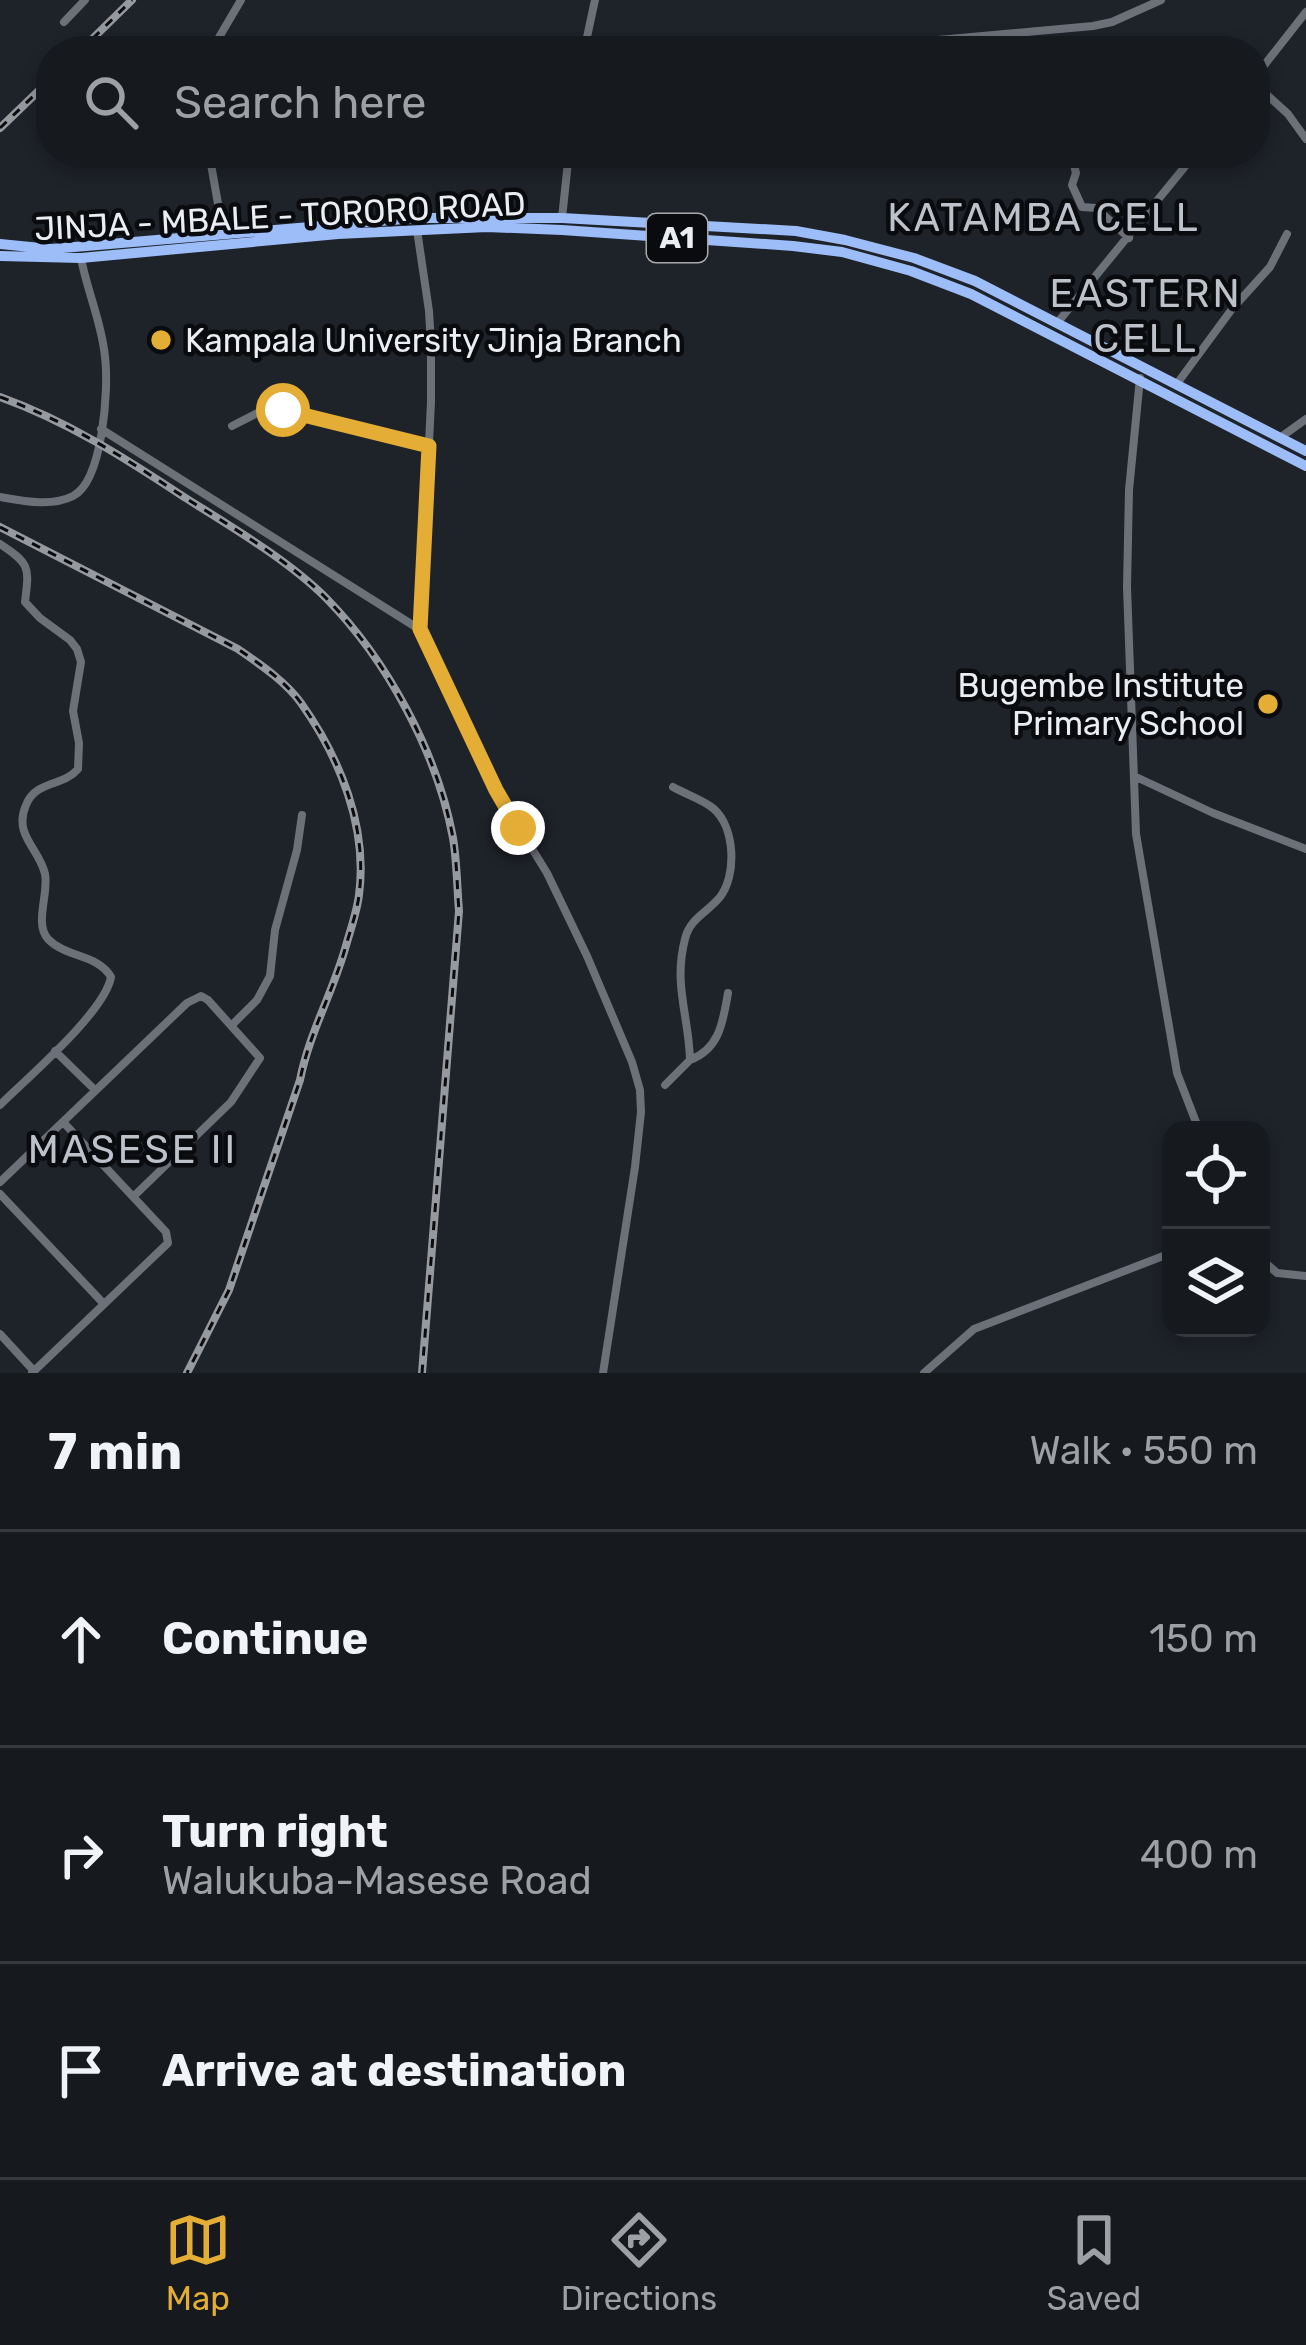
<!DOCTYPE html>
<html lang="en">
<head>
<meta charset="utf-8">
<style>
  :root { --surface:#161a1f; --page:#23272c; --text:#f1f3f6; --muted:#9ea1a4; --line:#35383d; --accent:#e4ad35 }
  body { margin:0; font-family:Rubik,sans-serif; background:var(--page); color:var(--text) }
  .controls { position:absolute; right:36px; bottom:36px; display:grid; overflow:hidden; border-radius:24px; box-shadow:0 6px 18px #0003 }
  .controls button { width:108px; height:108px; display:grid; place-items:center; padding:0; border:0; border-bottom:3px solid var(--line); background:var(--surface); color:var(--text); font:60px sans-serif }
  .stop { position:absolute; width:36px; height:36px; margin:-27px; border:9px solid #e4ad35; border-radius:50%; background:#fff }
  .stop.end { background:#e4ad35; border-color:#fff; box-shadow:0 3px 12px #0008 }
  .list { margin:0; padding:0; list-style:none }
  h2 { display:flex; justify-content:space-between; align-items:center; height:156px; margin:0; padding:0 48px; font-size:51px }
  h2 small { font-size:39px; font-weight:400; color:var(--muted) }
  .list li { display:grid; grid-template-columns:78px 1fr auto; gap:36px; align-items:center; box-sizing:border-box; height:216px; padding:0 48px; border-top:3px solid var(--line) }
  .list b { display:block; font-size:45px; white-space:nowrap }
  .list p { margin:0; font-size:39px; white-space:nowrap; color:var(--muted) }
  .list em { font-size:39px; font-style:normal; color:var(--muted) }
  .icon { flex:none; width:66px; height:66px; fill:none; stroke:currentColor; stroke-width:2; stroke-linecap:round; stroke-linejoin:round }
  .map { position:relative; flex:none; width:1306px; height:1373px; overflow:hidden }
  .search { position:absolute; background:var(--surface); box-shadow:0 6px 18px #0003; left:36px; right:36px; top:36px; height:132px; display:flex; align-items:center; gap:30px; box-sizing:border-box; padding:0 42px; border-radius:48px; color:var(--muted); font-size:45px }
  .sheet { height:804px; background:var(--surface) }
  nav { display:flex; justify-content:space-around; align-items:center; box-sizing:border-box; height:168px; border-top:3px solid var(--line); background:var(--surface); font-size:33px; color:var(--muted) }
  nav a { display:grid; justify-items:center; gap:6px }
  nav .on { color:var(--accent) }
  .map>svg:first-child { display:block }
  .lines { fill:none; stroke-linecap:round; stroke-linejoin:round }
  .minor { stroke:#6c7078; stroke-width:8 }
  .highway { stroke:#9dbdf8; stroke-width:10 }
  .rail-casing { stroke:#969a9f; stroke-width:8 }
  .rail { stroke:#0a0b0e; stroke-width:3; stroke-dasharray:9; stroke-linecap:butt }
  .route { stroke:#e4ad35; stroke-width:15 }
  .poi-dot { fill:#e4ad35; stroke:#0a0b0e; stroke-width:4.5 }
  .labels { text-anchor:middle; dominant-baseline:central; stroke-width:9; stroke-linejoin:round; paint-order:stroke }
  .shield { fill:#0a0b0e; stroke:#a7a9ad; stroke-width:3 }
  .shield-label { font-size:30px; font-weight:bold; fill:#eaedf1 }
  .street-label { font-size:33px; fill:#eaedf1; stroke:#0a0b0e }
  .poi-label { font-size:33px; fill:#eaedf1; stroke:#0a0b0e; text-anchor:start }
  .quarter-label { font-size:39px; letter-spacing:3px; fill:#bcc1ca; stroke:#0a0b0e }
</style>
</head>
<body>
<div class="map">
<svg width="1306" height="1373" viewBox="0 0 1306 1373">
  <rect width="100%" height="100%" fill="#1e2229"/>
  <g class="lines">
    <path class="minor" d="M64,22L85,0
      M211,51L241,0
      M584,51L595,0
      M884,51L927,41L1093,26L1112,22L1161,0
      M1255,77L1306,12
      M1255,84L1288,114L1306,139
      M209,153L223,232
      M1071,153L1076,173L1072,185L1082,207L1096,208L1129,238
      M562,218L568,162L574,153
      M417,230L429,311L431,344V402L420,629L496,790L547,873L587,956L632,1062L640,1090L641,1112L635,1167L603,1373
      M1058,322L1196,153
      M1140,378L1129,490L1127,587L1136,834L1177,1073L1199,1130
      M1176,385L1232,309L1270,267L1287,234
      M232,426L265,409L283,410L429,446
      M101,429L419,629
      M1281,437L1306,419
      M0,497C23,501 52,507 73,496C103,481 109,388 105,357C102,323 87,291 81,258
      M0,544C31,564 29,568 25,602L40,618L70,640L77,649L81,662L73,711L79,743L78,769C63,787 36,780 26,805C13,835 39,848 45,874C49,893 34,924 48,939C66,958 98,954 111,977C105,1012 27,1078 0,1105
      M1134,776L1213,813L1306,849
      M232,1025L257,1000L270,976L275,930L297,850L302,815
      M55,1051L95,1090
      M690,1060C720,1049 723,1021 728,993
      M665,1085L690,1060C689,1016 673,985 685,939C690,918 707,913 720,897C737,875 735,828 714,809C704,800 685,794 673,787
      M0,1182L187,1003L201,996L208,1000L260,1058L231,1102L134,1196
      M0,1194L104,1304
      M1261,1259L1277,1273L1306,1276
      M0,1334L34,1371
      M32,1373L168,1243L166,1232L64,1123
      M924,1373L974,1329L1171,1253"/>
    <path class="highway" d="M0,244L51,249L415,218H562L796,231L845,240L914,258L975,281L1306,451
      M0,256L81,258L338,234L487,227L562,230L793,246L842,252L911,271L971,294L1306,466"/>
    <defs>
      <path id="rail" d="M80,51L132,0
        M0,128L51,79
        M0,397C67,421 125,458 184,497C230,526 288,560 326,598C387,660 437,752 453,838C457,862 457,887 459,911L422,1373
        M0,527L238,649C261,665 285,681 301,703C340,758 368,827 359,895C357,912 350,931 345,949C332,994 309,1034 300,1080L229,1290L187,1373"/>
    </defs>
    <use href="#rail" class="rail-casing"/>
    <use href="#rail" class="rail"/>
  </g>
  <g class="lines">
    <path class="route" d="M283,410L429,446L420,629L496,790L518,828"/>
  </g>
  <g class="poi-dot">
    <circle cx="161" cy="340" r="12"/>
    <circle cx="1268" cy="704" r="12"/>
  </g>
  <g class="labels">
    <rect class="shield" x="647" y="214" width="60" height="48" rx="9"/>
    <g class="shield-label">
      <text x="677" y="238">A1</text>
    </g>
    <g class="street-label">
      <text transform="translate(280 216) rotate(-3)">JINJA - MBALE - TORORO ROAD</text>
    </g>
    <g class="poi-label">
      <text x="185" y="340">Kampala University Jinja Branch</text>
      <text x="1244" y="685" text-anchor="end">Bugembe Institute<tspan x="1244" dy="38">Primary School</tspan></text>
    </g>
    <g class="quarter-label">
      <text x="1044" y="218">KATAMBA CELL</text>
      <text x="1146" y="294">EASTERN<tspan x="1146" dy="45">CELL</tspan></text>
      <text x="133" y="1150">MASESE II</text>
    </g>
  </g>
</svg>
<div class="controls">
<button><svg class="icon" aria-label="locate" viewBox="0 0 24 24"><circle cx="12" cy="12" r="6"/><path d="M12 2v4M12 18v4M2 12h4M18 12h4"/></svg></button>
<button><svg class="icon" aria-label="layers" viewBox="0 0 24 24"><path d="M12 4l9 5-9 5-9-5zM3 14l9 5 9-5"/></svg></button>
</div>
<div class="stop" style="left:283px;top:410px"></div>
<div class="stop end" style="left:518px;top:828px"></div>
<div class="search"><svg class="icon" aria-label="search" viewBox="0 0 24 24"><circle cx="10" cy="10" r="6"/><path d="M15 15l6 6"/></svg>Search here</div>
</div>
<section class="sheet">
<h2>7 min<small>Walk · 550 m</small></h2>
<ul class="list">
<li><svg class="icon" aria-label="ahead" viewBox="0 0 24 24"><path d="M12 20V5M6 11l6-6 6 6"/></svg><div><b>Continue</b></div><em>150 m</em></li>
<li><svg class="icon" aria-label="right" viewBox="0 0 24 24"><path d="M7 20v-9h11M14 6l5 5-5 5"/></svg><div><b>Turn right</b><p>Walukuba-Masese Road</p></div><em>400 m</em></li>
<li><svg class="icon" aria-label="arrive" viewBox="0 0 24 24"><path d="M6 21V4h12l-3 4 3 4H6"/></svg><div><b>Arrive at destination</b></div></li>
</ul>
</section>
<nav>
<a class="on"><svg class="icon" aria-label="map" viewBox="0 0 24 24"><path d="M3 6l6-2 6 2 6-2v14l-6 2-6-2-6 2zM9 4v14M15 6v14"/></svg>Map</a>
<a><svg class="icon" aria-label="directions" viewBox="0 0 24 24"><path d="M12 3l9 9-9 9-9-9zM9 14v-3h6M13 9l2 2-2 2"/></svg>Directions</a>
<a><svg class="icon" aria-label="saved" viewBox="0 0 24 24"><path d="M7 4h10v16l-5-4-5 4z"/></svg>Saved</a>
</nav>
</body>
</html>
